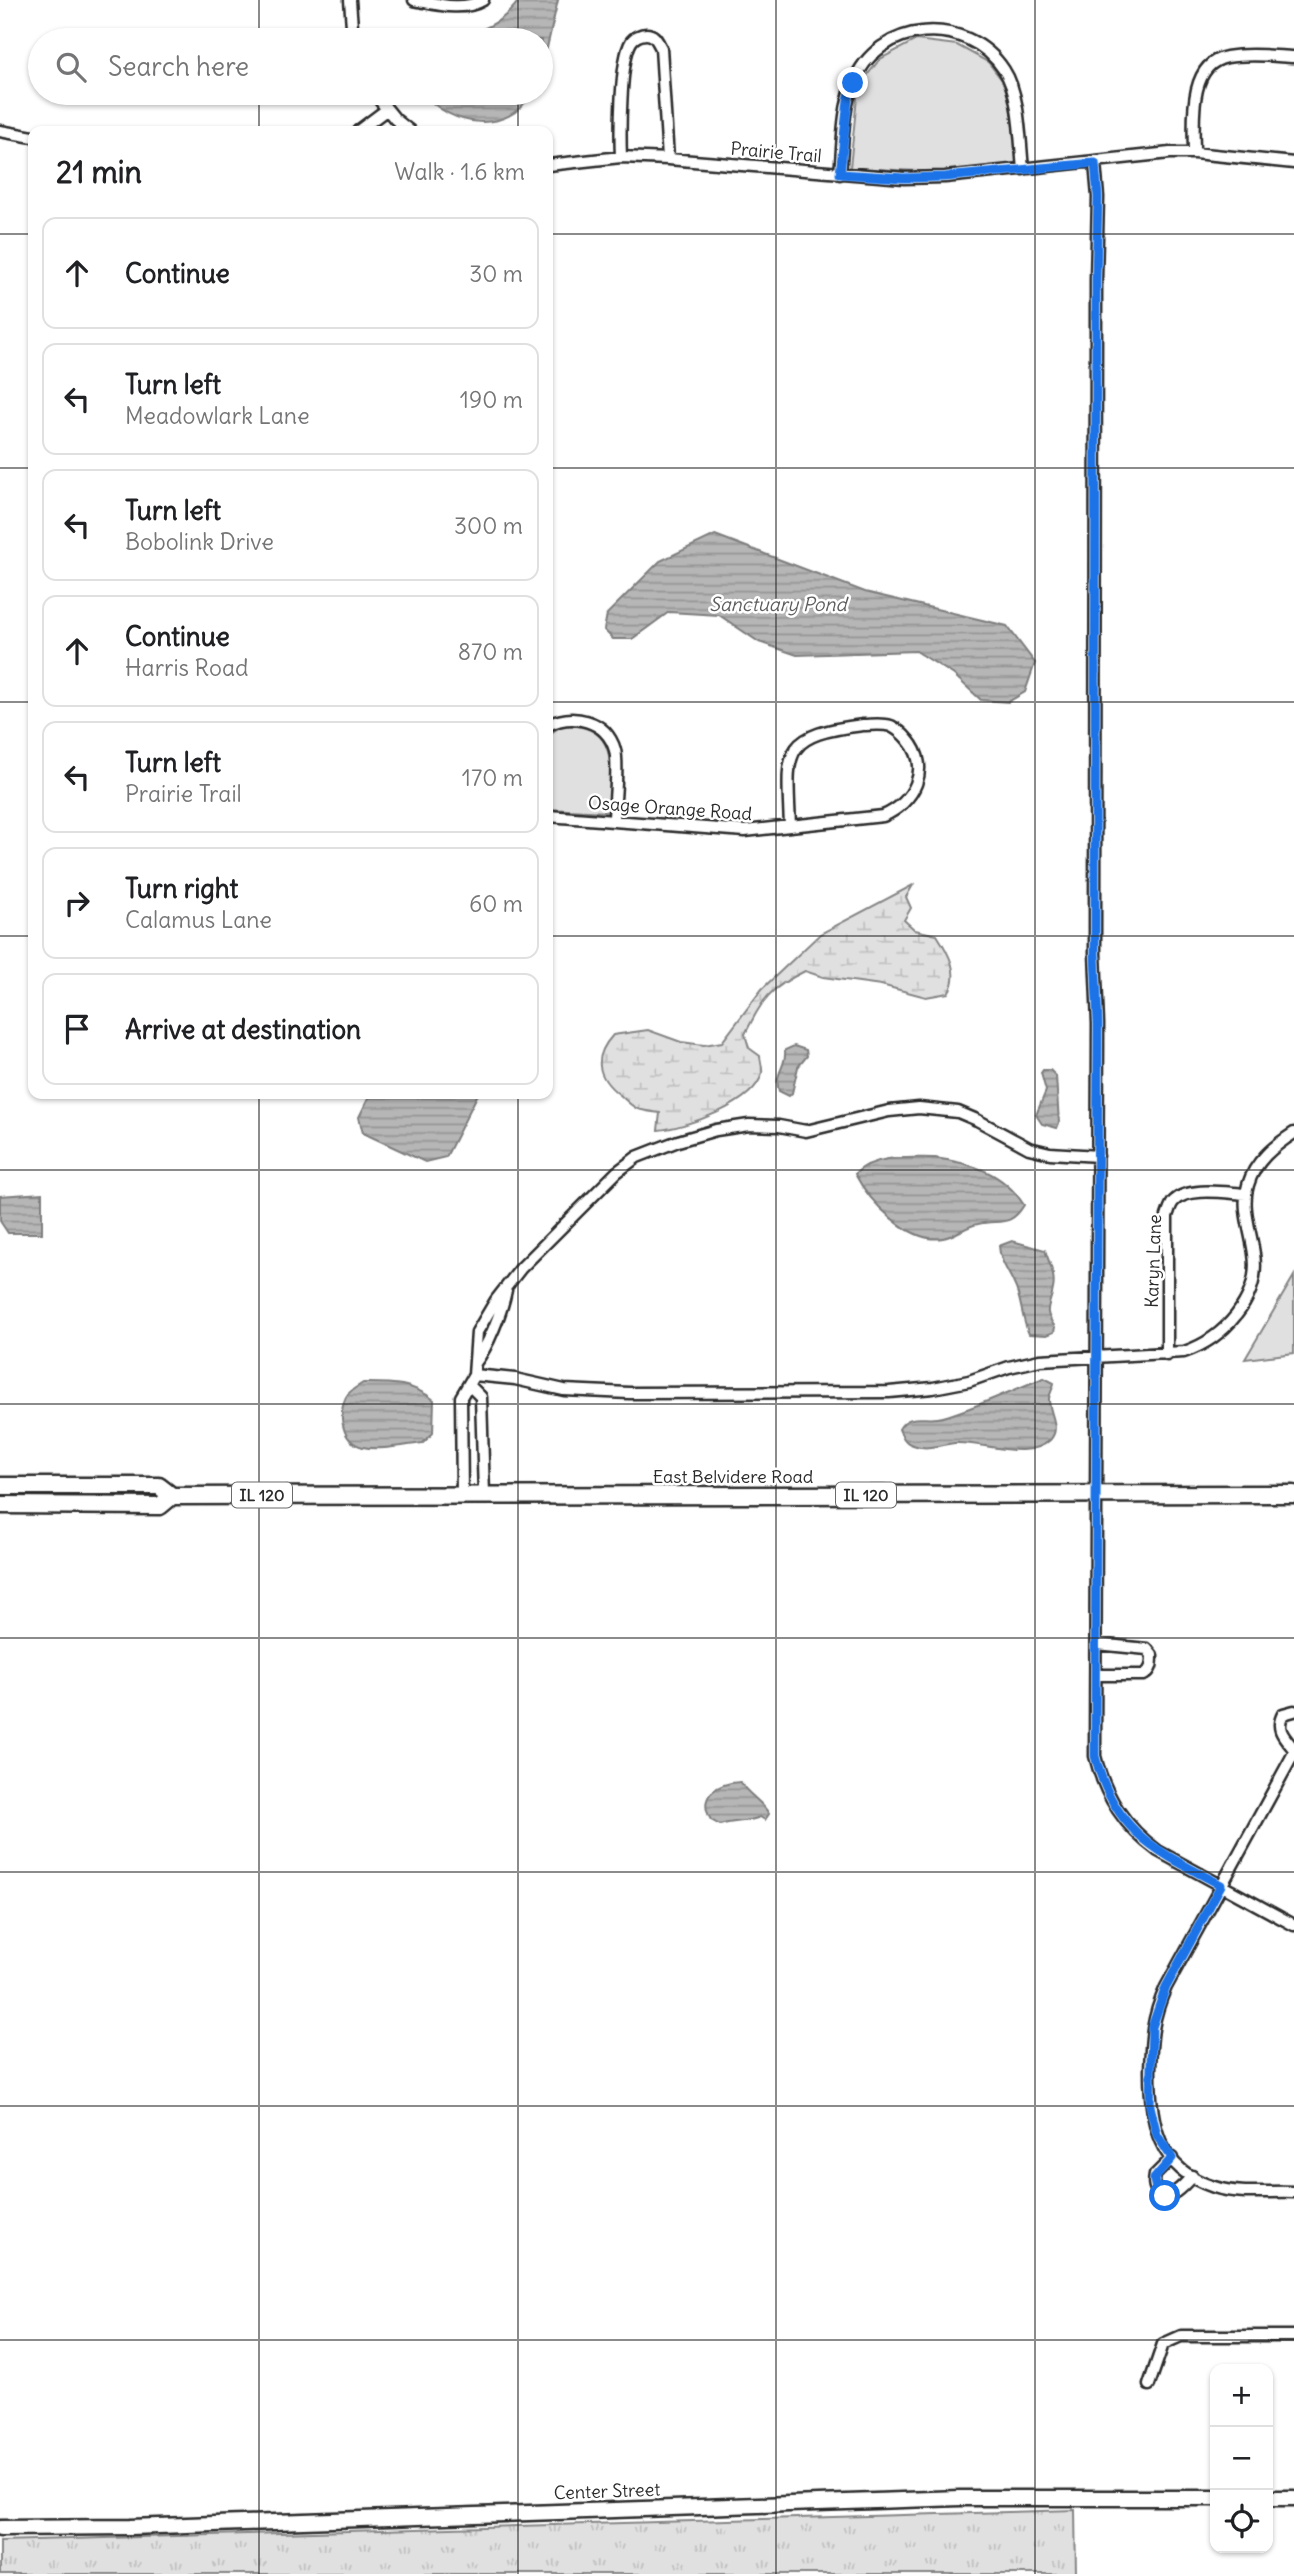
<!DOCTYPE html>
<html lang="en">
<head>
<meta charset="utf-8">
<style>
  :root { --surface:#fff; --page:#f6f6f6; --text:#202124; --muted:#757577; --line:#e0e0e0 }
  body { margin:0; font-family:Delius,sans-serif; background:var(--page); color:var(--text) }
  .controls { position:absolute; right:21px; bottom:21px; display:grid; overflow:hidden; border-radius:14px; box-shadow:0 2px 5px #0004 }
  .controls button { width:63px; height:63px; display:grid; place-items:center; padding:0; border:0; border-bottom:2px solid var(--line); background:var(--surface); color:var(--text); font:35px sans-serif }
  .stop { position:absolute; width:21px; height:21px; margin:-16px; border:5px solid #1a73e8; border-radius:50%; background:#fff }
  .stop.end { background:#1a73e8; border-color:#fff; box-shadow:0 2px 7px #0008 }
  .list { margin:0; padding:0; list-style:none }
  h2 { display:flex; justify-content:space-between; align-items:center; height:91px; margin:0; padding:0 28px; font-size:30px }
  h2 small { font-size:23px; font-weight:400; color:var(--muted) }
  .list li { display:grid; grid-template-columns:46px 1fr auto; gap:21px; align-items:center; box-sizing:border-box; height:112px; margin:0 14px 14px; padding:0 14px; border:2px solid var(--line); border-radius:14px }
  .list b { display:block; font-size:26px; white-space:nowrap }
  .list p { margin:0; font-size:23px; white-space:nowrap; color:var(--muted) }
  .list em { font-size:23px; font-style:normal; color:var(--muted) }
  .icon { flex:none; width:38px; height:38px; fill:none; stroke:currentColor; stroke-width:2; stroke-linecap:round; stroke-linejoin:round }
  .map { position:relative; flex:none; width:1294px; height:2574px; overflow:hidden }
  .search { position:absolute; background:var(--surface); box-shadow:0 2px 5px #0004; left:28px; top:28px; width:525px; height:77px; display:flex; align-items:center; gap:18px; box-sizing:border-box; padding:0 24px; border-radius:38px; color:var(--muted); font-size:26px }
  .panel { position:absolute; background:var(--surface); box-shadow:0 2px 5px #0004; left:28px; top:126px; width:525px; height:973px; border-radius:14px }
  .map>svg:first-child { display:block }
  .grass { fill:url(#grass-tufts); stroke:#868686; stroke-width:2 }
  .wetland { fill:url(#wetland-marsh); stroke:#868686; stroke-width:2 }
  .park { fill:#e0e0e0; stroke:#868686; stroke-width:2 }
  .water { fill:url(#water-rules); stroke:#7e7e7e; stroke-width:2 }
  .lines { fill:none; stroke-linecap:round; stroke-linejoin:round }
  .street-casing { stroke:#2b2b2b; stroke-width:15 }
  .secondary-casing { stroke:#2b2b2b; stroke-width:19 }
  .primary-casing { stroke:#2b2b2b; stroke-width:21 }
  .street { stroke:#fff; stroke-width:10 }
  .secondary { stroke:#fff; stroke-width:14 }
  .primary { stroke:#fff; stroke-width:16 }
  .route { stroke:#1a73e8; stroke-width:9 }
  .grid { fill:none; stroke:#2b2b2b; stroke-width:2; stroke-opacity:0.55 }
  .labels { text-anchor:middle; dominant-baseline:central; stroke-width:5; stroke-linejoin:round; paint-order:stroke }
  .shield { fill:#fff; stroke:#6b6b6b; stroke-width:2 }
  .shield-label { font-size:16px; font-weight:bold; fill:#2b2b2b }
  .street-label { font-size:18px; fill:#2b2b2b; stroke:#fff }
  .water-label { font-size:19px; font-style:italic; fill:#5c5c5c; stroke:#fff }
</style>
</head>
<body>
<div class="map">
<svg width="1294" height="2574" viewBox="0 0 1294 2574">
  <defs>
    <pattern id="grass-tufts" width="24" height="20" patternUnits="userSpaceOnUse" patternTransform="scale(1.75)"><rect width="24" height="20" fill="#e0e0e0"/><path d="M3 7l-1-3M5 7V3M7 7l1-3M15 17l-1-3M17 17v-4M19 17l1-3" fill="none" stroke="#c0c0c0"/></pattern>
    <pattern id="wetland-marsh" width="20" height="14" patternUnits="userSpaceOnUse" patternTransform="scale(1.75)"><rect width="20" height="14" fill="#e0e0e0"/><path d="M1 5h8M5 5V1M11 12h8M15 12V8" fill="none" stroke="#c0c0c0"/></pattern>
    <pattern id="water-rules" width="6" height="5" patternUnits="userSpaceOnUse" patternTransform="scale(1.75)"><rect width="6" height="5" fill="#b6b6b6"/><path d="M0 2.5h6" fill="none" stroke="#949494"/></pattern>
  </defs>
  <rect width="100%" height="100%" fill="#fff"/>
  <filter id="ink" filterUnits="userSpaceOnUse"><feTurbulence type="fractalNoise" baseFrequency=".0143" numOctaves="2"/><feDisplacementMap in="SourceGraphic" scale="14" xChannelSelector="R" yChannelSelector="G"/><feConvolveMatrix kernelMatrix="1 2 1 2 8 2 1 2 1" color-interpolation-filters="sRGB"/></filter>
  <g filter="url(#ink)">
    <path class="grass" d="M1075,2510L1076,2574H0V2541Z"/>
    <path class="wetland" d="M913,885L906,897L911,908L904,920L915,930L937,935C948,952 961,974 948,993L926,997L881,985L823,977L805,971C768,989 763,999 745,1034L749,1048L760,1056C760,1060 763,1068 762,1073C755,1104 685,1128 658,1130L660,1113C653,1112 644,1111 638,1109C631,1106 626,1100 620,1095C596,1077 593,1057 613,1035L648,1030L681,1042L704,1045L722,1042L762,989L820,934Z"/>
    <path class="park" d="M916,40L957,45L988,62L1008,88L1018,164L942,172L850,168L858,87L880,59Z
      M563,725C622,725 609,769 609,812L548,809V735Z
      M1294,1276V1353L1245,1359Z"/>
    <path class="water" d="M519,0H558L541,74V40H431C442,35 453,38 464,35C486,30 506,19 519,0Z
      M423,93H531C509,136 450,127 423,93Z
      M715,535L865,592L1007,626L1035,663L1025,692L1008,702L981,700L954,675L916,651L797,655L759,642L719,615L669,612L632,639H613L604,630L607,614L660,561Z
      M794,1046L806,1050L807,1056L798,1067L792,1093L789,1096L779,1091C773,1073 787,1068 785,1050Z
      M1043,1070H1050L1056,1076L1059,1123L1057,1128L1042,1124L1036,1115L1046,1091L1041,1073Z
      M374,1094H478L446,1157L425,1162L363,1133L359,1117L368,1099Z
      M935,1158C971,1163 1003,1172 1024,1205C1010,1228 1000,1219 978,1224C966,1226 955,1236 943,1238C909,1244 869,1201 855,1174C874,1154 909,1158 935,1158Z
      M42,1193V1233H8L0,1221V1196Z
      M1012,1241L1045,1250C1049,1262 1056,1276 1053,1289C1050,1308 1042,1308 1055,1327L1054,1332L1047,1335L1029,1334C1021,1318 1022,1299 1014,1284C1008,1270 1000,1262 999,1246Z
      M1044,1378L1054,1383C1053,1389 1050,1393 1049,1398C1048,1412 1062,1428 1050,1440C1028,1462 981,1441 955,1443C942,1444 927,1451 913,1445C905,1443 902,1436 899,1429C909,1411 926,1422 943,1417C976,1408 1011,1390 1044,1378Z
      M363,1383C391,1383 411,1382 434,1400L433,1433L423,1443C406,1445 378,1451 363,1447C341,1442 338,1414 346,1397C350,1390 357,1387 363,1383Z
      M740,1782C748,1795 762,1801 769,1814L765,1820L760,1817C746,1823 734,1820 720,1825L711,1820C697,1796 717,1783 740,1782Z"/>
    <g class="lines">
      <defs>
        <path id="street" d="M350,0L353,40
          M414,0C436,4 463,12 483,0
          M374,93L395,119L410,131
          M0,131L33,137
          M358,131L386,110
          M1194,153C1194,124 1187,64 1227,57C1248,53 1273,56 1294,57
          M621,157C620,134 620,60 631,42C634,37 641,34 646,34C655,34 657,41 661,48L668,159
          M1095,163L1098,197L1096,280L1095,953L1098,1024L1095,1756C1105,1797 1125,1827 1158,1851L1294,1925
          M548,165L621,157L668,159L904,178L945,177L1170,153H1194L1294,163
          M840,174C843,145 842,111 853,84C877,20 967,13 1004,70C1020,94 1020,141 1023,169
          M548,725C572,713 606,719 615,750C619,765 614,803 614,821
          M863,725C871,725 882,723 891,726C897,729 904,735 908,740C932,768 914,803 883,816L790,826C787,752 780,735 863,725Z
          M548,816L745,831L790,826
          M1167,1355V1216C1169,1211 1170,1205 1174,1201C1189,1186 1226,1193 1246,1194
          M475,1363C488,1347 502,1311 506,1290
          M474,1375L515,1379L564,1390L629,1393L889,1392L933,1388L969,1381L1009,1367L1040,1360L1184,1352C1223,1339 1261,1299 1254,1254C1251,1231 1241,1207 1248,1185C1255,1161 1274,1146 1294,1133
          M469,1385L481,1397L484,1495
          M462,1495L461,1397L474,1375L477,1332L496,1300L521,1268L617,1172L637,1157L678,1141L716,1130L749,1125L779,1126L806,1131L889,1111L919,1108L958,1112L977,1120L1029,1148L1050,1153L1098,1156
          M1096,1675H1144C1152,1670 1152,1664 1152,1655L1147,1649L1097,1644
          M1294,1711L1283,1714C1275,1729 1284,1737 1294,1749
          M1294,1753L1166,1987C1152,2018 1151,2038 1150,2071C1150,2122 1157,2169 1214,2187C1239,2195 1268,2191 1294,2192
          M1172,2158L1155,2175C1154,2181 1153,2187 1158,2192C1169,2203 1185,2184 1192,2176
          M1149,2385L1163,2344L1181,2336H1294"/>
        <path id="secondary" d="M1268,2498H1294
          M0,2528L130,2527L960,2498H1215"/>
        <path id="primary" d="M0,1486H159L172,1496L1294,1494
          M0,1505L160,1506L172,1496"/>
      </defs>
      <use href="#street" class="street-casing"/>
      <use href="#secondary" class="secondary-casing"/>
      <use href="#primary" class="primary-casing"/>
      <use href="#street" class="street"/>
      <use href="#secondary" class="secondary"/>
      <use href="#primary" class="primary"/>
    </g>
  </g>
  <g class="lines" filter="url(#ink)">
    <path class="route" d="M853,83L848,100L840,174L904,178L945,177L1095,163L1098,197L1096,280L1095,953L1098,1024L1095,1756C1115,1834 1156,1850 1221,1885L1166,1987L1152,2027L1150,2106L1157,2135L1172,2158L1154,2179C1155,2188 1157,2192 1165,2196"/>
  </g>
  <path class="grid" d="M259,0V40M518,0V40M776,0V2574M1035,0V2574M259,93V131M518,93V131M0,234H33M548,234H1294M0,468H33M548,468H1294M0,702H33M548,702H1294M0,936H33M548,936H1294M259,1094V2574M518,1094V2574M0,1170H1294M0,1404H1294M0,1638H1294M0,1872H1294M0,2106H1294M0,2340H1294"/>
  <g class="labels">
    <g class="shield">
      <rect x="232" y="1482.5" width="60" height="25" rx="5"/>
      <rect x="836" y="1482.5" width="60" height="25" rx="5"/>
    </g>
    <g class="shield-label">
      <text x="262" y="1495">IL 120</text>
      <text x="866" y="1495">IL 120</text>
    </g>
    <g class="street-label">
      <text transform="translate(776 152) rotate(5)">Prairie Trail</text>
      <text transform="translate(670 808) rotate(4)">Osage Orange Road</text>
      <text transform="translate(1153 1261) rotate(-88)">Karyn Lane</text>
      <text x="733" y="1476">East Belvidere Road</text>
      <text transform="translate(607 2491) rotate(-2)">Center Street</text>
    </g>
    <g class="water-label">
      <text x="778" y="604">Sanctuary Pond</text>
    </g>
  </g>
</svg>
<div class="controls">
<button>+</button>
<button>−</button>
<button><svg class="icon" aria-label="locate" viewBox="0 0 24 24"><circle cx="12" cy="12" r="6"/><path d="M12 2v4M12 18v4M2 12h4M18 12h4"/></svg></button>
</div>
<div class="stop" style="left:1165px;top:2196px"></div>
<div class="stop end" style="left:853px;top:83px"></div>
<div class="search"><svg class="icon" aria-label="search" viewBox="0 0 24 24"><circle cx="10" cy="10" r="6"/><path d="M15 15l6 6"/></svg>Search here</div>
<section class="panel">
<h2>21 min<small>Walk · 1.6 km</small></h2>
<ul class="list">
<li><svg class="icon" aria-label="ahead" viewBox="0 0 24 24"><path d="M12 20V5M6 11l6-6 6 6"/></svg><div><b>Continue</b></div><em>30 m</em></li>
<li><svg class="icon" aria-label="left" viewBox="0 0 24 24"><path d="M17 20v-9H6M10 6l-5 5 5 5"/></svg><div><b>Turn left</b><p>Meadowlark Lane</p></div><em>190 m</em></li>
<li><svg class="icon" aria-label="left" viewBox="0 0 24 24"><path d="M17 20v-9H6M10 6l-5 5 5 5"/></svg><div><b>Turn left</b><p>Bobolink Drive</p></div><em>300 m</em></li>
<li><svg class="icon" aria-label="ahead" viewBox="0 0 24 24"><path d="M12 20V5M6 11l6-6 6 6"/></svg><div><b>Continue</b><p>Harris Road</p></div><em>870 m</em></li>
<li><svg class="icon" aria-label="left" viewBox="0 0 24 24"><path d="M17 20v-9H6M10 6l-5 5 5 5"/></svg><div><b>Turn left</b><p>Prairie Trail</p></div><em>170 m</em></li>
<li><svg class="icon" aria-label="right" viewBox="0 0 24 24"><path d="M7 20v-9h11M14 6l5 5-5 5"/></svg><div><b>Turn right</b><p>Calamus Lane</p></div><em>60 m</em></li>
<li><svg class="icon" aria-label="arrive" viewBox="0 0 24 24"><path d="M6 21V4h12l-3 4 3 4H6"/></svg><div><b>Arrive at destination</b></div></li>
</ul>
</section>
</div>
</body>
</html>
